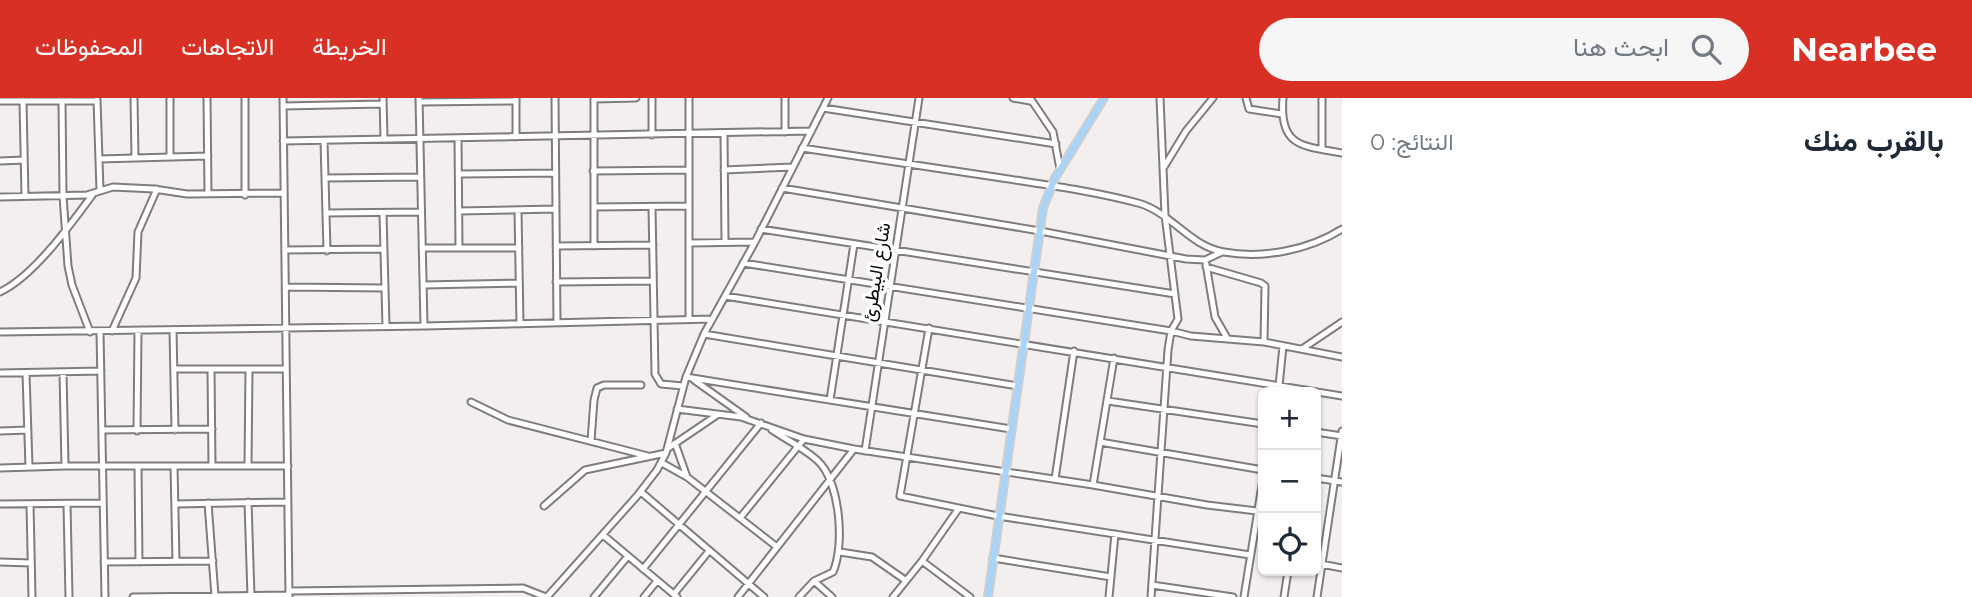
<!DOCTYPE html>
<html lang="ar">
<head>
<meta charset="utf-8">
<style>
  :root { --surface:#fff; --page:#f6f6f7; --text:#1f2937; --muted:#747a83; --line:#e0e1e3; --accent:#d93025 }
  body { margin:0; font-family:Montserrat,Vazirmatn,sans-serif; background:var(--page); color:var(--text); direction:rtl }
  .controls { position:absolute; right:21px; bottom:21px; display:grid; overflow:hidden; border-radius:10px; box-shadow:0 2px 5px #0004 }
  .controls button { width:63px; height:63px; display:grid; place-items:center; padding:0; border:0; border-bottom:2px solid var(--line); background:var(--surface); color:var(--text); font:35px sans-serif }
  .list { margin:0; padding:0; list-style:none }
  h2 { display:flex; justify-content:space-between; align-items:center; height:91px; margin:0; padding:0 28px; font-size:30px }
  h2 small { font-size:23px; font-weight:400; color:var(--muted) }
  .icon { flex:none; width:38px; height:38px; fill:none; stroke:currentColor; stroke-width:2; stroke-linecap:round; stroke-linejoin:round }
  .map { position:relative; flex:none; width:1342px; height:499px; overflow:hidden; direction:ltr }
  header { display:flex; align-items:center; gap:42px; box-sizing:border-box; height:98px; padding:0 35px; background:var(--accent); color:#fff }
  header strong { font-size:33px }
  nav { display:flex; gap:38px; margin-inline-start:auto; font-size:24px }
  .search { width:490px; height:63px; background:var(--page); display:flex; align-items:center; gap:18px; box-sizing:border-box; padding:0 24px; border-radius:38px; color:var(--muted); font-size:26px }
  main { display:flex }
  aside { flex:1; background:var(--surface) }
  .map>svg:first-child { display:block }
  .lines { fill:none; stroke-linecap:round; stroke-linejoin:round }
  .minor-casing { stroke:#807c7c; stroke-width:9 }
  .major-casing { stroke:#cecece; stroke-width:10 }
  .minor { stroke:#fff; stroke-width:5 }
  .major { stroke:#a9d4f9; stroke-width:6 }
  .labels { text-anchor:middle; dominant-baseline:central; stroke-width:7; stroke-linejoin:round; paint-order:stroke }
  .street-label { font-size:19px; fill:#0c0b0b; stroke:#fffefe }
</style>
</head>
<body>
<header>
<strong>Nearbee</strong>
<div class="search"><svg class="icon" aria-label="search" viewBox="0 0 24 24"><circle cx="10" cy="10" r="6"/><path d="M15 15l6 6"/></svg>ابحث هنا</div>
<nav><a>الخريطة</a><a>الاتجاهات</a><a>المحفوظات</a></nav>
</header>
<main>
<aside>
<h2>بالقرب منك<small>النتائج: 0</small></h2>
<ul class="list">
</ul>
</aside>
<div class="map">
<svg width="1342" height="499" viewBox="0 0 1342 499">
  <rect width="100%" height="100%" fill="#f4efef"/>
  <g class="lines">
    <defs>
      <path id="minor" d="M134,0L135,60
        M170,0V59
        M207,0L208,96
        M245,0V97
        M283,0L289,499
        M383,0L384,40
        M419,0L424,228
        M516,0V39
        M555,0L557,225
        M652,0V37
        M1013,0L1030,3
        M1030,0L1053,34L1060,71
        M1246,0L1249,11L1282,16
        M1283,0C1279,49 1302,48 1342,55
        M594,1L636,0
        M97,2L100,93
        M0,3H97
        M62,3L63,98L68,168L72,187L90,234
        M23,4L25,98
        M419,4L516,3
        M283,8L383,6
        M823,10L1056,46
        M785,34V0
        M724,35L725,144
        M458,40L459,150
        M283,43L810,33
        M324,43L327,153
        M802,50C869,60 935,70 1002,80C1047,87 1093,93 1138,105C1171,114 1189,148 1224,154C1263,161 1309,152 1342,131
        M1322,51V0
        M99,61L208,58
        M0,63L24,62
        M1164,69L1186,33L1213,0
        M724,72L793,69
        M593,73L688,72
        M459,76L555,75
        M325,80L420,79
        M782,90L1040,133L1186,161L1205,162L1222,154
        M0,99L87,97L113,89L154,91L187,96L284,95
        M594,109L689,108
        M652,109L655,276L661,286L683,288
        M518,112L520,226
        M459,113L556,111
        M326,115L421,114
        M383,116L386,228
        M761,131L1175,196
        M690,145L755,144
        M556,148L653,147
        M594,148V0
        M422,150H519
        M285,152L384,151
        M743,165L1171,233L1191,238L1264,244L1342,259
        M1206,166L1215,219L1227,240
        M1206,169L1261,185L1265,188L1264,244
        M556,184L653,183
        M423,187L519,185
        M286,189L385,190
        M0,194C34,178 71,126 93,96
        M725,198L1342,298
        M689,221V0
        M929,230L900,398L998,418L1250,457
        M173,232L175,332
        M112,233L136,180L138,134L157,91
        M0,234L424,228L712,221
        M100,234L105,499
        M704,236L1018,288
        M1302,251L1342,224
        M174,271H286
        M211,272L212,368
        M63,274L65,368
        M0,275L101,273
        M26,275L29,369
        M686,279L1011,331
        M694,282L746,319
        M1279,288L1283,248
        M830,302L854,146
        M1108,303L1263,326
        M471,304L508,322L648,358
        M677,311L741,319L804,341L854,351L1093,387L1207,407L1257,413
        M102,332L212,331
        M772,332C787,342 805,351 818,363C840,384 845,447 833,474L814,483L799,499
        M0,333L28,332
        M137,333L138,233
        M1316,334L1342,338
        M591,343L594,302L597,290L604,287H641
        M1100,344L1263,372
        M675,345L687,379
        M667,351L717,317
        M865,353L919,0
        M662,365L687,379L777,449
        M138,368L139,464
        M174,368L176,463
        M248,368L249,272
        M0,370L65,368H288
        M1316,380L1342,384
        M1055,381L1074,253
        M1093,387L1114,260
        M641,394L764,499
        M248,404L251,498
        M208,405L215,498
        M0,406L103,405
        M30,406L32,499
        M67,406L69,499
        M175,406L288,404
        M544,408L585,372L666,355
        M740,420L804,341
        M603,437L677,499
        M840,454L872,459L905,482
        M993,460L1111,479
        M922,463L970,499
        M0,464L31,465
        M104,464L213,463
        M1316,465L1342,470
        M643,471L761,325
        M814,483L832,499
        M1152,487L1233,499
        M289,493L523,490L546,499
        M674,496L709,453
        M133,499L289,497
        M547,499L637,398L657,372L666,355L686,279L704,236L755,144L828,0
        M594,499L628,458
        M644,499L657,483
        M738,499L854,351
        M893,499L922,463L959,410
        M1109,499L1115,436
        M1151,499L1168,252L1171,233L1178,221L1165,117L1160,0
        M1244,499L1263,381
        M1284,499L1288,473
        M1317,499L1342,333"/>
      <path id="major" d="M988,499L1043,110L1055,80L1104,0"/>
    </defs>
    <use href="#minor" class="minor-casing"/>
    <use href="#major" class="major-casing"/>
    <use href="#minor" class="minor"/>
    <use href="#major" class="major"/>
  </g>
  <g class="labels">
    <g class="street-label">
      <text transform="translate(876 174) rotate(-81)">شارع البيطرئ</text>
    </g>
  </g>
</svg>
<div class="controls">
<button>+</button>
<button>−</button>
<button><svg class="icon" aria-label="locate" viewBox="0 0 24 24"><circle cx="12" cy="12" r="6"/><path d="M12 2v4M12 18v4M2 12h4M18 12h4"/></svg></button>
</div>
</div>
</main>
</body>
</html>
